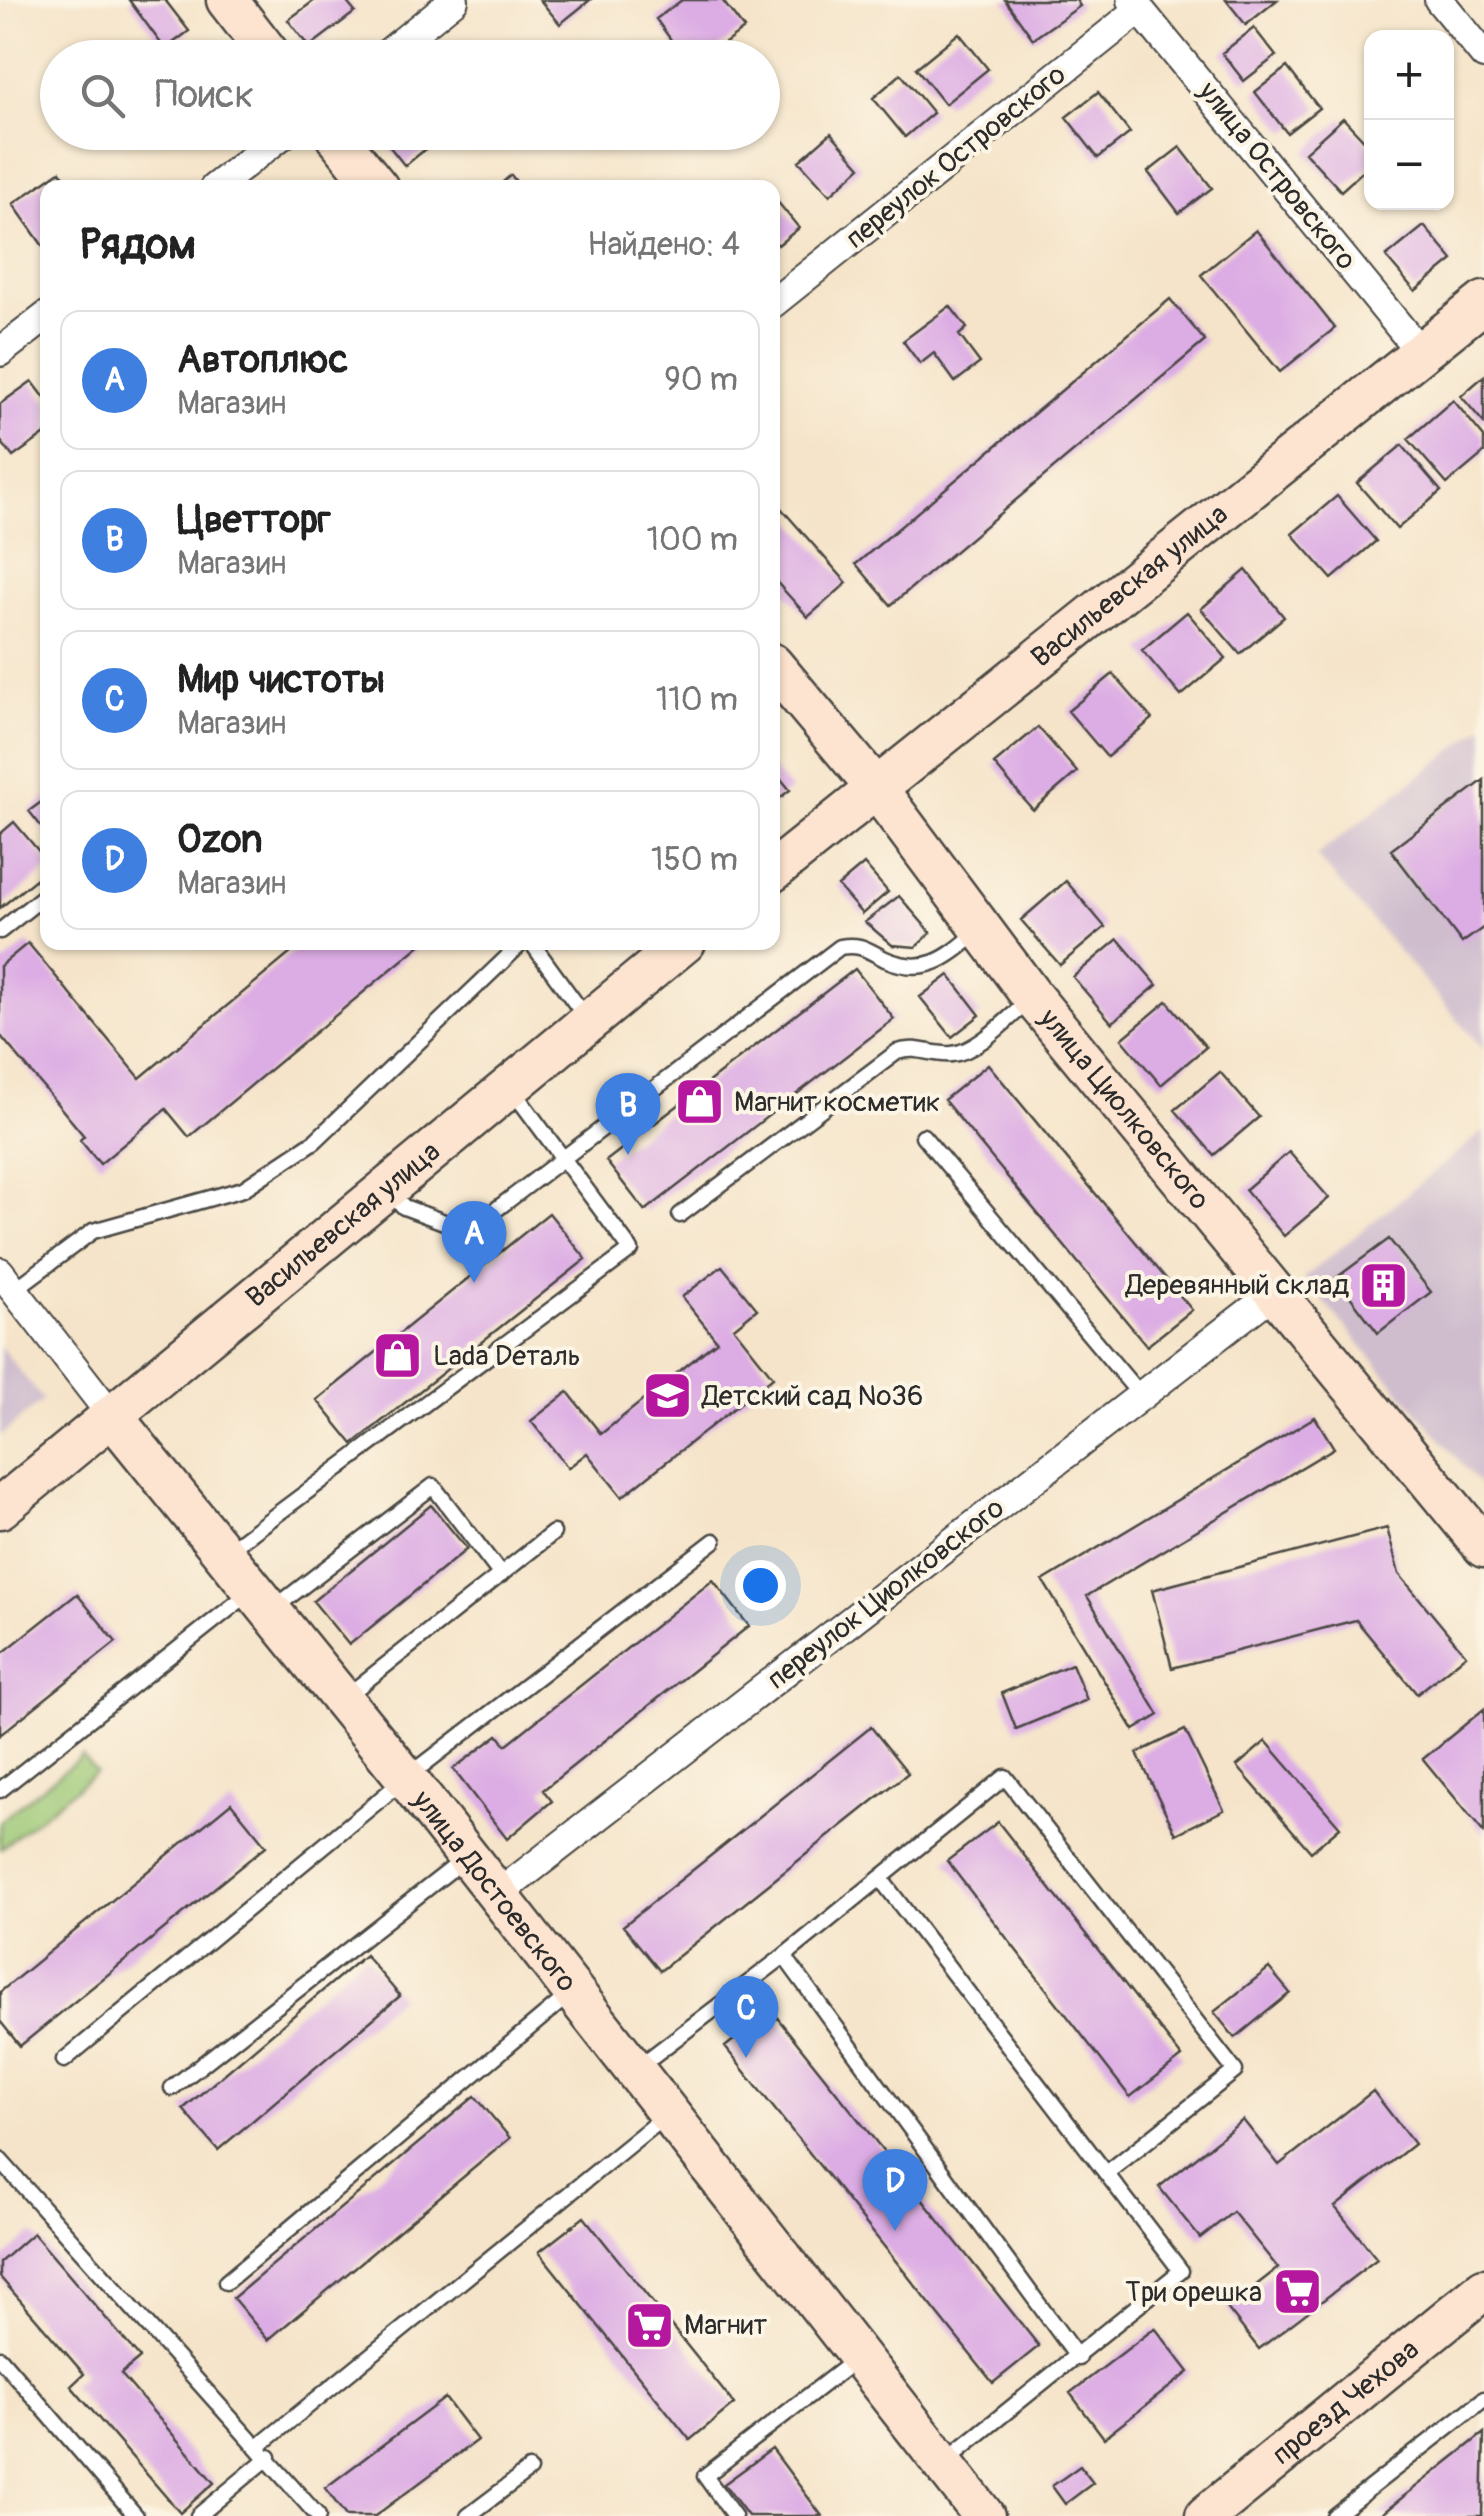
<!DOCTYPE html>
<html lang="ru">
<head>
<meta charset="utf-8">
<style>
  :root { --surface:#fff; --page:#f6f6f6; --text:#222; --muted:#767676; --line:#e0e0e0; --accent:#7c3aed }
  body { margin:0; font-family:Pangolin,sans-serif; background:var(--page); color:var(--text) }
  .controls { position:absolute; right:30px; top:30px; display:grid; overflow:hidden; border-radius:20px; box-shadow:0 2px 8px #0004 }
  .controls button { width:90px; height:90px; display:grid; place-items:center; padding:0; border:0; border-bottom:2px solid var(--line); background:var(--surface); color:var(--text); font:50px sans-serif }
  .you { position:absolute; left:760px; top:1585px; width:35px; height:35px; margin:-25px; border:8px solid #fff; border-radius:50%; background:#1a73e8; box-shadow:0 0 0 15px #1a73e833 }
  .badge { display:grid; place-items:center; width:65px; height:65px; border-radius:50%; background:var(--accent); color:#fff; font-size:32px; font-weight:700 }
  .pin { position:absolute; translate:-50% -82px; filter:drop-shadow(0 2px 5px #0008) }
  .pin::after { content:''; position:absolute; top:52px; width:35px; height:30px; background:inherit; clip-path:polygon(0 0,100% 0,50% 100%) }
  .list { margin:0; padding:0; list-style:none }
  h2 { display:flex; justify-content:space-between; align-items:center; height:130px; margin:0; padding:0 40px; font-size:42px }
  h2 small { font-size:32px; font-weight:400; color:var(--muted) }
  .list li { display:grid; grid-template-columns:65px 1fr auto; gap:30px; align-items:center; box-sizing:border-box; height:140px; margin:0 20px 20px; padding:0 20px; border:2px solid var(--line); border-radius:20px }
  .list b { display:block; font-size:38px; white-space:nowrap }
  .list p { margin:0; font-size:32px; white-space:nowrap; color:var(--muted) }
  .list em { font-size:32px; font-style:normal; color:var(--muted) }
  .icon { flex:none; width:55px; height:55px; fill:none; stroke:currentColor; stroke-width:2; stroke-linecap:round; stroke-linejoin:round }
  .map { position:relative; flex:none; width:1484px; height:2516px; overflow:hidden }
  .search { position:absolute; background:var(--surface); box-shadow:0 2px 8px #0004; left:40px; top:40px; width:740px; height:110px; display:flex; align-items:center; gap:25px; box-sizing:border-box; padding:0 35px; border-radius:55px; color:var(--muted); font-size:38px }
  .panel { position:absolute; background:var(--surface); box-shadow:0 2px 8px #0004; left:40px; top:180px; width:740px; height:770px; border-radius:20px }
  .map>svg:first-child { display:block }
  .industrial { fill:#cfbdce }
  .green { fill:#9bc774; stroke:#637950; stroke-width:2.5 }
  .building { fill:#dcace4 }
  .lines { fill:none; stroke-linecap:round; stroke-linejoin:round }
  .lane-casing { stroke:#494743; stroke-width:19 }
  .street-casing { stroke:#494743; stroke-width:32 }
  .secondary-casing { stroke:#494743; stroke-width:45 }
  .lane { stroke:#fff; stroke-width:14 }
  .street { stroke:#fff; stroke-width:28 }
  .secondary { stroke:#fde4d0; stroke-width:40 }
  .labels { text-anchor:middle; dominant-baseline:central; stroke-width:8; stroke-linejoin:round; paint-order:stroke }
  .street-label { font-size:28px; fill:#2b2b2b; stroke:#fcf5e5 }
  .poi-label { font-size:28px; fill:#2b2b2b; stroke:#fcf5e5; text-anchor:start }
</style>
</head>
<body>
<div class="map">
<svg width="1484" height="2516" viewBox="0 0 1484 2516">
  <rect width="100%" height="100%" fill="#fcf5e5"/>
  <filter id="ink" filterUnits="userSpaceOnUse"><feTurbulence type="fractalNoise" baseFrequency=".01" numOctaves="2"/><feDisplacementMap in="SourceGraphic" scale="20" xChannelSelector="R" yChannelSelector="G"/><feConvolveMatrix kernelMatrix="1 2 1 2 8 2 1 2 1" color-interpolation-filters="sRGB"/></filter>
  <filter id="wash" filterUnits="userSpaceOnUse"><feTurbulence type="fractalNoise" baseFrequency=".0048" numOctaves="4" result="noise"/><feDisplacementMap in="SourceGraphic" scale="40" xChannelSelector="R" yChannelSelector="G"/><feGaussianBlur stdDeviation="2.25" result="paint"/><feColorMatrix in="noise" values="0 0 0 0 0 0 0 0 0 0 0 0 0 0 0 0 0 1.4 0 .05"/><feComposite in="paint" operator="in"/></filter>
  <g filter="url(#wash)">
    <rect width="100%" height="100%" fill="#f5e4c9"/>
    <path class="industrial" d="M1484,726V1050L1316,856Z
      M1484,1131V1490L1304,1278Z
      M0,1346L43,1400L0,1436Z"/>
    <path class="green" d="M82,1756L96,1772L0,1849V1821Z"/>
    <g id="blocks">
      <path class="building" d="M129,0H165L189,31L165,49Z
        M315,0H345L355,12L309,47L288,20Z
        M540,0H590L560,24Z
        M682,0H722L744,29L705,58H684L656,19Z
        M1005,0H1076L1080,6L1033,39Z
        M1226,0H1277L1246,25Z
        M1254,28L1276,56L1244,81L1222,53Z
        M959,33L988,69L945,104L916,68Z
        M1287,67L1319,108L1287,133L1255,92Z
        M901,74L933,113L905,137L873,98Z
        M1098,92L1130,133L1098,158L1066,117Z
        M1343,118L1372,149V163L1341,191L1305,152Z
        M378,132H446L405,166Z
        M831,133L861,167L830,195L799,161Z
        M1180,147L1212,188L1179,213L1148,172Z
        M60,171L72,188H48V253L13,204Z
        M511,175L521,188H496Z
        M772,195L799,228L778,245L772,239Z
        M1424,226L1453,260L1415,291L1386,257Z
        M1256,230L1335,328L1280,372L1201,275Z
        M1170,299L1205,341L891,605L856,564Z
        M950,306L967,328L959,335L980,363L955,382L934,353L920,364L903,341Z
        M1484,376V423L1461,396Z
        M32,381L48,402V432L13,457L0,440V404Z
        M1453,400L1484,437V453L1447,484L1408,439Z
        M1402,445L1441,491L1397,529L1357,483Z
        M1337,496L1376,541L1332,579L1292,534Z
        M772,498L847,583L808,617L772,577Z
        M1246,570L1284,617L1240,654L1201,609Z
        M1187,612L1226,658L1181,696L1142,650Z
        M1113,674L1152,719L1107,757L1068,711Z
        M1038,727L1077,772L1033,810L994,764Z
        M772,768L790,790L772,804Z
        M1484,780V927L1462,943L1391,850Z
        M48,797V835L29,811Z
        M14,822L48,862V869L0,908V834Z
        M864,864L888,892L862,914L838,886Z
        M1066,881L1105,927L1060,965L1021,920Z
        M899,896L931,933L916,947L892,945L865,922Z
        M1118,939L1157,985L1112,1023L1073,977Z
        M304,942H424L189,1137L166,1109L100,1164L80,1140L84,1136L0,1035V966L28,943L140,1078Z
        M855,969L894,1019L645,1211L606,1161Z
        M949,975L980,1015L952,1037L920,997Z
        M1167,1001L1206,1047L1161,1085L1122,1039Z
        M988,1064L1192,1310L1147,1346L944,1100Z
        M1220,1072L1259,1117L1214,1155L1175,1110Z
        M1289,1152L1329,1198L1284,1236L1245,1190Z
        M549,1213L586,1259L353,1444L317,1400Z
        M1389,1239L1431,1292L1378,1333L1336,1278Z
        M722,1266L757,1309L734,1328L773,1377L622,1497L587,1453L568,1468L531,1421L568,1392L601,1434L717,1341L682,1297Z
        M1315,1417L1334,1448L1087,1596L1159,1715L1134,1730L1043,1581Z
        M431,1505L467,1549L349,1645L313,1601Z
        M1387,1528L1399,1574L1466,1655L1417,1694L1356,1620L1172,1668L1152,1590Z
        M713,1580L749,1626L543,1790L552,1801L507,1839L453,1769L498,1735L506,1745Z
        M77,1594L116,1642L0,1735V1655Z
        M1072,1664L1087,1700L1016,1729L1002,1693Z
        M1484,1709V1833L1423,1759Z
        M871,1727L908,1773L660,1971L623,1926Z
        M1185,1730L1224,1810L1176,1834L1137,1753Z
        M1266,1741L1340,1827L1311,1852L1237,1766Z
        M231,1803L266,1846L20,2046L0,2021V1992Z
        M998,1822L1182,2057L1130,2097L947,1861Z
        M365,1955L400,1996L218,2150L183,2109Z
        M1269,1968L1290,1993L1235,2038L1214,2012Z
        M771,2010L1039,2346L993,2383L725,2047Z
        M1373,2091L1414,2144L1335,2207L1377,2259L1259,2349L1227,2308L1278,2268L1233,2212L1200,2238L1159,2187L1243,2120L1279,2165Z
        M475,2096L510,2138L268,2340L233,2298Z
        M584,2217L734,2404L690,2440L539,2252Z
        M33,2233L140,2358L121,2374L214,2483L180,2513L71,2386L84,2374L0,2277V2262Z
        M1155,2328L1189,2372L1104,2438L1070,2393Z
        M445,2398L477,2440L375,2516H346L325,2488Z
        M1484,2433L1482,2516H1379Z
        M772,2449L822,2516H748L724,2484Z
        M1080,2466L1093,2483L1065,2504L1052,2486Z"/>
    </g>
  </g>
  <g filter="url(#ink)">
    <use href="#blocks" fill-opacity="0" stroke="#494743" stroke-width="2.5"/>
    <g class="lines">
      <defs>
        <path id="lane" d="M0,931L48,893
          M531,942L587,1019
          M923,1136L1141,1396
          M390,1193L404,1207L468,1231L840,947C860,943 867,950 885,959C927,977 948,957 979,931
          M680,1215L897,1052C918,1045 932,1056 952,1054C978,1052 1010,1016 1030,1000
          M14,1290L93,1231L243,1189L315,1141L523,942
          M225,1553L631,1250L513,1091
          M273,1609L433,1486L501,1575
          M343,1699L553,1533
          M0,1790L249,1593
          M880,1878L1181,2271L944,2462
          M784,1956L1078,2358
          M64,2060L406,1778L714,1541
          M637,2068L784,1956L1005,1777L1235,2071L1108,2172
          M172,2088L467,1857
          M0,2160L318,2516
          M226,2282L571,1993
          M0,2358L136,2516
          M259,2446L666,2115
          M198,2516L269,2457
          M468,2516L529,2470
          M734,2516L705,2476L856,2359
          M1334,2516L1484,2399"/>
        <path id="street" d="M1132,0L1421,353
          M1439,0L1484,55
          M382,58L454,0
          M214,188L286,132
          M772,304L1140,9
          M0,352L48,315
          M0,1272L112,1416
          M497,1895L1275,1292"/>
        <g id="secondary">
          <path d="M227,0L272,58"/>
          <path d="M333,132L378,188"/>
          <path id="s1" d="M772,664L877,789L1033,998L1484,1547"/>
          <path id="s2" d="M772,872L1484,302"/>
          <path id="s3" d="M112,1416L406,1778L984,2516"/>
          <path id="s4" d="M0,1508L685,942"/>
          <path id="s5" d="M1206,2516L1484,2289"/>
        </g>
      </defs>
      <use href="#lane" class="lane-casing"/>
      <use href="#street" class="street-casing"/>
      <use href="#secondary" class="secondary-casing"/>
      <use href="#lane" class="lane"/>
      <use href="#street" class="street"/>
      <use href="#secondary" class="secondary"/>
    </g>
  </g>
  <defs>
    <symbol id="shop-square" viewBox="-11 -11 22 22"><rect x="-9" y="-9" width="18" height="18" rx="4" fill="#b5179e" stroke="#fcf5e5"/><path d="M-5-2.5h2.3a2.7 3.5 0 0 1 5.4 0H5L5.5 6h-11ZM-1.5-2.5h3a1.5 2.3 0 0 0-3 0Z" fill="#fff"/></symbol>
    <symbol id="building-square" viewBox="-11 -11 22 22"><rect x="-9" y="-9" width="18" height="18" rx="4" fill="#b5179e" stroke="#fcf5e5"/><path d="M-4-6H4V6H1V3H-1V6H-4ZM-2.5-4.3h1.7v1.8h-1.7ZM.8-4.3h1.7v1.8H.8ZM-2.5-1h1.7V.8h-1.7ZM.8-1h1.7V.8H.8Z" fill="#fff"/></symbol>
    <symbol id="school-square" viewBox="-11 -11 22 22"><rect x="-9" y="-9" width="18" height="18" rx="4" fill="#b5179e" stroke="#fcf5e5"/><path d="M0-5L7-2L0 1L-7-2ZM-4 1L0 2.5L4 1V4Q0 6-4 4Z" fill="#fff"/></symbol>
    <symbol id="supermarket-square" viewBox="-11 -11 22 22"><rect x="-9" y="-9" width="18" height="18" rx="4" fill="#b5179e" stroke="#fcf5e5"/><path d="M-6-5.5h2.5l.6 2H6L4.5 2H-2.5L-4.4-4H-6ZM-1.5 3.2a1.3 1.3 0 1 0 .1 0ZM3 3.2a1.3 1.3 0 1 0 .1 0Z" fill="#fff"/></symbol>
  </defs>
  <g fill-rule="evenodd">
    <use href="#shop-square" x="672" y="1074" width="55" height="55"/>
    <use href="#building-square" x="1356" y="1258" width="55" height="55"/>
    <use href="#shop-square" x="370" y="1328" width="55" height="55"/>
    <use href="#school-square" x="640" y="1368" width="55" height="55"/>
    <use href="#supermarket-square" x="1270" y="2264" width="55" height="55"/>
    <use href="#supermarket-square" x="622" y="2298" width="55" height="55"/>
  </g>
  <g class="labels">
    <g class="street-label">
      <text transform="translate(956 157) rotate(-39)">переулок Островского</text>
      <text transform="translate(1277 176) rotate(51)">улица Островского</text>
      <text stroke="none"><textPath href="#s2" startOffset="458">Васильевская улица</textPath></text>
      <text stroke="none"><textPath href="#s1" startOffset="568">улица Циолковского</textPath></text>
      <text stroke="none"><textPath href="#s4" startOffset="445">Васильевская улица</textPath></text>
      <text transform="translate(886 1594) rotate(-38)">переулок Циолковского</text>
      <text stroke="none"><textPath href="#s3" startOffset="610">улица Достоевского</textPath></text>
      <text stroke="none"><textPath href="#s5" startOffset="180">проезд Чехова</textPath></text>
    </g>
    <g class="poi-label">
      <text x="734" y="1102">Магнит косметик</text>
      <text x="1349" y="1285" text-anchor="end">Деревянный склад</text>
      <text x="433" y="1356">Lada Dеталь</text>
      <text x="702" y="1396">Детский сад №36</text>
      <text x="1262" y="2292" text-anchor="end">Три орешка</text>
      <text x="684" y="2325">Магнит</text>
    </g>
  </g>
</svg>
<div class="controls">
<button>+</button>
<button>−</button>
</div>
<div class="you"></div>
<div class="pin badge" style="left:474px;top:1283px;background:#3f7fe0">A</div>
<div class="pin badge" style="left:628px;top:1155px;background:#3f7fe0">B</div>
<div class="pin badge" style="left:746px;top:2058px;background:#3f7fe0">C</div>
<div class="pin badge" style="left:895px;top:2231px;background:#3f7fe0">D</div>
<div class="search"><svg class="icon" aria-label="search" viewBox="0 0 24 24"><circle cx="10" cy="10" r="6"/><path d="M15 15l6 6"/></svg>Поиск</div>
<section class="panel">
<h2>Рядом<small>Найдено: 4</small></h2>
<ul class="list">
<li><span class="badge" style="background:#3f7fe0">A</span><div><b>Автоплюс</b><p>Магазин</p></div><em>90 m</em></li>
<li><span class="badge" style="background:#3f7fe0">B</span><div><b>Цветторг</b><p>Магазин</p></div><em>100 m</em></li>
<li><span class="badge" style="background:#3f7fe0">C</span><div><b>Мир чистоты</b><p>Магазин</p></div><em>110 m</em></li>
<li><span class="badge" style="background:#3f7fe0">D</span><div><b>Ozon</b><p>Магазин</p></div><em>150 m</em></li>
</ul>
</section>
</div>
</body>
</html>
